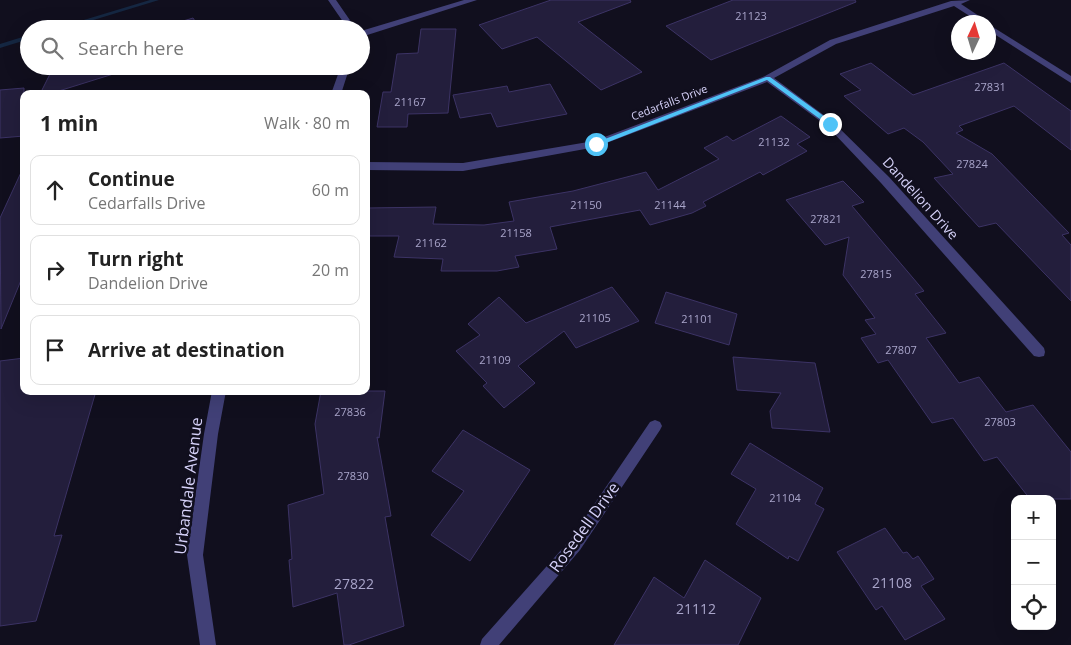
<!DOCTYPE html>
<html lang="en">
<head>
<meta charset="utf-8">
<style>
  :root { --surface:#fff; --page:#f2f2f2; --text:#222; --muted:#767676; --line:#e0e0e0 }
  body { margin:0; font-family:"Open Sans",sans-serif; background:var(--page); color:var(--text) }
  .controls { position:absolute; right:15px; bottom:15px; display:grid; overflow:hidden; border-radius:10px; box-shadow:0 5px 20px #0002 }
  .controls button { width:45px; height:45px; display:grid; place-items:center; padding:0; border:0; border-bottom:1px solid var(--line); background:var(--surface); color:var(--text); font:25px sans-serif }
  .compass { position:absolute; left:951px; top:15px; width:45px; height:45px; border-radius:50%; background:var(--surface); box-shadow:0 5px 20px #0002; rotate:4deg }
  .stop { position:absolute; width:15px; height:15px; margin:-11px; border:4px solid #4fc3f7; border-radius:50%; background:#fff }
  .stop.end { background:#4fc3f7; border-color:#fff; box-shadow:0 1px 5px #0008 }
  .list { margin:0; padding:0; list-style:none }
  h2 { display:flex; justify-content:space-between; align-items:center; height:65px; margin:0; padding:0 20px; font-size:21px }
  h2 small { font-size:16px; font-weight:400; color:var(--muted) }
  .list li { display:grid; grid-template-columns:32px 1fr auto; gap:15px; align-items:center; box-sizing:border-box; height:70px; margin:0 10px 10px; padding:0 10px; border:1px solid var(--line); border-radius:10px }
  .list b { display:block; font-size:19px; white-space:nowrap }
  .list p { margin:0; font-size:16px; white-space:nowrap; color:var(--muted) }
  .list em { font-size:16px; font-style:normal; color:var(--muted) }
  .icon { flex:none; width:28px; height:28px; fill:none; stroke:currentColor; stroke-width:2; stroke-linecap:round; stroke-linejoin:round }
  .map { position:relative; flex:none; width:1071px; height:645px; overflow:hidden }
  .search { position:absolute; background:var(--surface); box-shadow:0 5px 20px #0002; left:20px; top:20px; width:350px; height:55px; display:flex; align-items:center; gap:12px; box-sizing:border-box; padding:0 18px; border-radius:28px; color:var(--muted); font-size:19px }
  .panel { position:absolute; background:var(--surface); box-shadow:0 5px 20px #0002; left:20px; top:90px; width:350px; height:305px; border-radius:10px }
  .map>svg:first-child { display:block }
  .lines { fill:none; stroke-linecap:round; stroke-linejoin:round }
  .stream { fill:#152742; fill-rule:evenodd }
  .building { fill:#231e3c; stroke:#3c3365 }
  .minor { fill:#414077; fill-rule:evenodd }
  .route { fill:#4fc3f7 }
  .labels { text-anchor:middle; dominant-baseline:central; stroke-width:5; stroke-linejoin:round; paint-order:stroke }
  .number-label { font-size:11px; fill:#a9a5ca }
  .far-street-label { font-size:11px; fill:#d6d2f9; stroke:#110f1e }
  .street-label { font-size:14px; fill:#d6d2f9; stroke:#110f1e }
  .near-number-label { font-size:14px; fill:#a9a5ca }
  .near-street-label { font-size:16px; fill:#d6d2f9; stroke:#110f1e }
</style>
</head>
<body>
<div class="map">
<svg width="1071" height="645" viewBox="0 0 1071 645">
  <rect width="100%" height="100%" fill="#110f1e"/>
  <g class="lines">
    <path class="stream" d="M150,0H159L64,29H54Z
      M29,35V39L0,48V44Z"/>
  </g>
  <path class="building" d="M551,0H630L631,2L578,22L642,72L601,90L537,37L502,49L479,25Z
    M733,0H855L856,2L711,60L666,26Z
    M193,18L199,27L217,29H157Z
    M421,29H456L448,113L408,114L407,127H377L383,92H391L397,54L418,53Z
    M871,63L913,95L1004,63L1071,111V150L1014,106L959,126L963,130L956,133L992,154L1069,233L1062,235L1071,245V301L996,223L979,227L934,178L953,174L923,142L904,128L888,134L844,96L861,90L840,74Z
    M54,66H139L49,94H40Z
    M550,84L567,114L497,127L491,113L460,118L453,95L507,86L509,92Z
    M24,88V136L0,138V90Z
    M781,116L810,137L797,144L807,151L763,175L760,172L703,202L706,206L692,213L650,225L640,210L550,227L557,249L515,256L519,267L497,271H441L443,259L394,257L399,236H366V208L436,207L433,224L484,225L514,221L509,202L573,191L646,172L658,190L719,159L704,148L727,136L733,141Z
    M24,166V273L1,329L0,218Z
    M843,181L864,202L852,206L924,291L915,294L946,333L926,338L959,383L979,377L1006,412L1033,405L1071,452V499H1030L997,457L984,461L953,418L932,423L888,360L878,363L861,338L876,334L865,320L875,318L843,275L849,237L825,245L786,200Z
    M612,287L639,321L576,348L564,331L518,366L535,383L504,408L483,386L487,383L456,351L480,335L468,324L499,297L526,323Z
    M666,292L737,314L729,345L655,323Z
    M733,357L815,363L830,432L772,428L770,411L781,393L737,390Z
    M24,358V391H96L54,536L62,535L36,621L0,626V361Z
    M321,391H385L379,438L377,437L391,516L385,517L404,626L349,645H344L337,593L293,607L289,560L292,559L288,505L324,494L315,424Z
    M463,430L530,470L470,561L431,535L464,491L432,471Z
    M750,443L823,488L815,504L824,509L798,561L789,556L788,559L736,524L756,489L731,474Z
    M885,528L903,553L907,552L913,559L918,556L934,579L921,586L945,619L905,640L882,606L876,610L837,552Z
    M705,560L761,598L738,645H614L654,577L684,598Z"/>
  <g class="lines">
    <path class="minor" d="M328,0H336L356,29H348Z
      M464,0H477L361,37V31Z
      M970,0L961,4L988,22H979L954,6L836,44L774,78L833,122L889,177L1044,348L1045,352L1044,356L1039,357L1034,356L881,183L827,126L767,82L596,147L463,171L366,170V162L463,163L594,141L765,76L830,40L951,1Z
      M988,24L1071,76V83L988,30Z
      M341,66H350L341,94H331Z
      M212,391H226L218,434L203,555L216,645H200L187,555L204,434Z
      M655,420L660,422L662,426L660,430L580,550L499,645H480L482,639L570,540L650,422Z"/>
  </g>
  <path class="route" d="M766,77H770L832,122V125H828L767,80L598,146L592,144Z"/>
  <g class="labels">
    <g class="number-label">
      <text x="751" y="15">21123</text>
      <text x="990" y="86">27831</text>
      <text x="410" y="101">21167</text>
      <text x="774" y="141">21132</text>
      <text x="972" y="163">27824</text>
      <text x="586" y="204">21150</text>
      <text x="670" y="204">21144</text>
      <text x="826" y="218">27821</text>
      <text x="516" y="232">21158</text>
      <text x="431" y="242">21162</text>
      <text x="876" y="273">27815</text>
      <text x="595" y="317">21105</text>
      <text x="697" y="318">21101</text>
      <text x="901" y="349">27807</text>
      <text x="495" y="359">21109</text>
      <text x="350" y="411">27836</text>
      <text x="1000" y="421">27803</text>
      <text x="353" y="475">27830</text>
      <text x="785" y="497">21104</text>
    </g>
    <g class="far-street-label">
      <text transform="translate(669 102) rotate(-21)">Cedarfalls Drive</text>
    </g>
    <g class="street-label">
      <text transform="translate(921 198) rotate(48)">Dandelion Drive</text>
    </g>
    <g class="near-number-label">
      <text x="892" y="582">21108</text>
      <text x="354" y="583">27822</text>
      <text x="696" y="608">21112</text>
    </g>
    <g class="near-street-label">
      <text transform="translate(188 486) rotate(-83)">Urbandale Avenue</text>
      <text transform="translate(584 527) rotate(-54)">Rosedell Drive</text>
    </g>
  </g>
</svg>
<div class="controls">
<button>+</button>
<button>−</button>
<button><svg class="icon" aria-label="locate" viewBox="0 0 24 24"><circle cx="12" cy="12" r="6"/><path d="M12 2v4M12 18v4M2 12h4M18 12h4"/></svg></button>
</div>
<svg class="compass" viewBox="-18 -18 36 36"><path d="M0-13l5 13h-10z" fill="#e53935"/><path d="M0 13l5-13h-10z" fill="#767676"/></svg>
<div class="stop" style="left:596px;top:144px"></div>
<div class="stop end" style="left:830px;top:124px"></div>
<div class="search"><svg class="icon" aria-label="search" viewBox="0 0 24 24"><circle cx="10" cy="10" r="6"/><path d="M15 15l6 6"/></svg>Search here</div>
<section class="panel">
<h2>1 min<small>Walk · 80 m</small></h2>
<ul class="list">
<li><svg class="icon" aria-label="ahead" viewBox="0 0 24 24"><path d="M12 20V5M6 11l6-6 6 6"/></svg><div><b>Continue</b><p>Cedarfalls Drive</p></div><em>60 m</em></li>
<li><svg class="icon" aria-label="right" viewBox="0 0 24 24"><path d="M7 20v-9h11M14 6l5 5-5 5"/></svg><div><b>Turn right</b><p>Dandelion Drive</p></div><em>20 m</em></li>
<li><svg class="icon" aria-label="arrive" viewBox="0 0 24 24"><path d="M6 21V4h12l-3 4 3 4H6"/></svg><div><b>Arrive at destination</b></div></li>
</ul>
</section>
</div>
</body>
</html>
